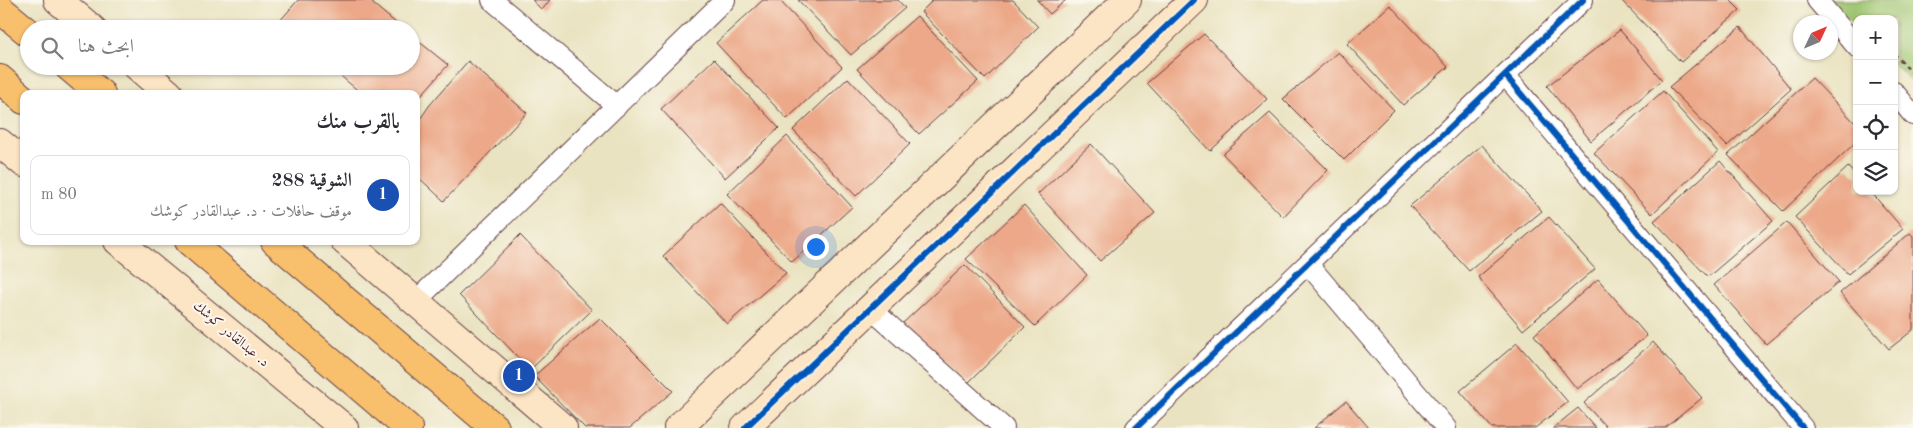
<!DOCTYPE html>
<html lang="ar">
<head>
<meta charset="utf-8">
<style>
  :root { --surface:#fff; --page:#f7f7f7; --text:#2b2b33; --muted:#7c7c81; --line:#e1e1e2; --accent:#b45309 }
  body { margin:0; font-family:"Old Standard TT",Amiri,serif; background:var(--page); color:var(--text); direction:rtl }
  .controls { position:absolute; right:15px; top:15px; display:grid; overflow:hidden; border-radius:10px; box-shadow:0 1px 4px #0004 }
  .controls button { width:45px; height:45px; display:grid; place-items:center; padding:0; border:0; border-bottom:1px solid var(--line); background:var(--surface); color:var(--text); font:25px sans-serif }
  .compass { position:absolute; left:1793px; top:15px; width:45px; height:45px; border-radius:50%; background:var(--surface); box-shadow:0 1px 4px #0004; rotate:46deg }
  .you { position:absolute; left:815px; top:246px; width:18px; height:18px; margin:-12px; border:4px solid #fff; border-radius:50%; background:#1a73e8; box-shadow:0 0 0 8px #1a73e833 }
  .badge { display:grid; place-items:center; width:32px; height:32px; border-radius:50%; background:var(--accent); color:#fff; font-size:16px; font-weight:700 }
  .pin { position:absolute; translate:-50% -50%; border:2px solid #fff; box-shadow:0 1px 5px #0006 }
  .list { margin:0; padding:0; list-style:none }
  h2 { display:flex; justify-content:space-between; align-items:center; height:65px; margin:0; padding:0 20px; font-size:21px }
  h2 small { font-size:16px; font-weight:400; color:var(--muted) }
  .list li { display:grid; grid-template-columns:32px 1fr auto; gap:15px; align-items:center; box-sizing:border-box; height:80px; margin:0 10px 10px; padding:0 10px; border:1px solid var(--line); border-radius:10px }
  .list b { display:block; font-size:19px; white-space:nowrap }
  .list p { margin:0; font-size:16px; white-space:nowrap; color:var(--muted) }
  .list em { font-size:16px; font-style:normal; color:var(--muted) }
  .icon { flex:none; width:28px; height:28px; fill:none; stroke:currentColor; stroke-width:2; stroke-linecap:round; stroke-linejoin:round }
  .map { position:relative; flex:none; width:1913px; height:428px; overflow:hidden; direction:ltr }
  .search { position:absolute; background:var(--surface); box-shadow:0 1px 4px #0004; left:20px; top:20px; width:400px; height:55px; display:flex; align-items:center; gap:12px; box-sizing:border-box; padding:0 18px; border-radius:28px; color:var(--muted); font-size:19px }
  .panel { position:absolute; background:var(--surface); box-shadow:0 1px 4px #0004; left:20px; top:90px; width:400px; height:155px; border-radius:10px; direction:rtl }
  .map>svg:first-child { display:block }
  .green { fill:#9dc46f; stroke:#74724d }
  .building { fill:#eca888 }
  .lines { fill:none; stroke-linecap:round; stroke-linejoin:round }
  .street-casing { stroke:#623c42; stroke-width:22 }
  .secondary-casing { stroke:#623c42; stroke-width:30 }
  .primary-casing { stroke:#623c42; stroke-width:30 }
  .path { stroke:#623c42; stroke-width:3; stroke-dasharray:4 4; stroke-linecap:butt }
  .street { stroke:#fff; stroke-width:20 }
  .secondary { stroke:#fce5c4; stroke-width:28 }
  .primary { stroke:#f8bf6c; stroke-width:28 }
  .cycleway-casing { stroke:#fbf7ec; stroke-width:9 }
  .cycleway { stroke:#0057b8; stroke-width:6 }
  .labels { text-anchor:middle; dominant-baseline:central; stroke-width:4; stroke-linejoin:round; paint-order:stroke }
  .street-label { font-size:14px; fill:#4a1f2b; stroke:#fbf7ec }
</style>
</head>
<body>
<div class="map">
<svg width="1913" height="428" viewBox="0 0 1913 428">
  <rect width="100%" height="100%" fill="#fbf7ec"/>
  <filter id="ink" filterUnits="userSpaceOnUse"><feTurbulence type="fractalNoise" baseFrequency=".02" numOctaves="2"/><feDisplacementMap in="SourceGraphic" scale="10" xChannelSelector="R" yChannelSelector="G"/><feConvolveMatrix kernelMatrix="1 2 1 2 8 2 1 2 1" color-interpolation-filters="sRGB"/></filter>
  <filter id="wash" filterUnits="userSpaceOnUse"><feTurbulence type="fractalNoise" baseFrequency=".0096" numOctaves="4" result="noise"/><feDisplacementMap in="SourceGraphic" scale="20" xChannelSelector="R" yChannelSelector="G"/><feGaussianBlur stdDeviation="1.12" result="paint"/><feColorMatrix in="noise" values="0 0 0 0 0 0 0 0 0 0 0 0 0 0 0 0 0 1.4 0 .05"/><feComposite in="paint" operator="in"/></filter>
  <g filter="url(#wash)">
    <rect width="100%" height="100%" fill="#eae3c1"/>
    <path class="green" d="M1830,0H1913V83L1894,64V19H1857V27Z"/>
    <g id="blocks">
      <path class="building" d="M298,0H375L372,3L403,29H286L279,22Z
        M532,0H550L542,10Z
        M763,0H779L842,67L787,119L716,43Z
        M798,0H898L905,8L851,55Z
        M933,0H1013L1038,27L985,79L921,12Z
        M1037,0H1066L1050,14Z
        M1623,0H1730L1740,10L1681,62L1622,1Z
        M1390,5L1448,67L1403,105L1347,44Z
        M917,16L978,81L919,134L857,69Z
        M1740,27L1791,89L1727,146L1669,87Z
        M1620,30L1662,80L1591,141L1547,86Z
        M1204,34L1267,99L1210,151L1147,83Z
        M411,35L448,65L416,101V94H362L329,66H411Z
        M1338,52L1394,110L1344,160L1283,99Z
        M714,59L779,128L725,178L661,109Z
        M468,61L527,113L444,201L416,175V125L429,106Z
        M848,78L910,144L856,196L793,130Z
        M1812,78L1857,125V141L1783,211L1728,155Z
        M1663,91L1718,152L1652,214L1594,153Z
        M1270,113L1328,170L1283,217L1223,154Z
        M787,136L852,207L792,262L727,194Z
        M1091,144L1155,213L1100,261L1038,194Z
        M1482,145L1542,211L1469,271L1410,206Z
        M1720,161L1773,221L1708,277L1654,221Z
        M1848,167L1857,177V191H1870L1903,229L1848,274L1795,217Z
        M720,203L786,273L727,324L663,256Z
        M1024,205L1087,275L1035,326L966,259Z
        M1549,217L1595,269L1523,330L1478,277Z
        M1787,222L1839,282L1766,344L1714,285Z
        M1910,233L1913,236V330L1889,349L1840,293Z
        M520,235L592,310L530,370L459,295Z
        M965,265L1025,327L968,383L902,324Z
        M1598,279L1647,336L1577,389L1534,335Z
        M600,318L673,391L630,428H585L534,376Z
        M1653,342L1702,398L1665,428H1607L1584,403Z
        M1517,343L1568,402L1535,428H1492L1460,391Z
        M1346,401L1369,428H1314Z
        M1578,408L1596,428H1553Z"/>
    </g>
  </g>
  <g filter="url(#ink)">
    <use href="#blocks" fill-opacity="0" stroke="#623c42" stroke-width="1"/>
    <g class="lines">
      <defs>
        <path id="street" d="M492,0L617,106
          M1817,0L1857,47
          M1505,75L1803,428
          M1894,92L1913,115
          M1308,264L1446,428
          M416,301L725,0
          M870,308L1004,428
          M1136,428L1583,0"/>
        <path id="secondary" d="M58,0L92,29
          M137,66L169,94
          M0,143L24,163
          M118,241L344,428
          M345,241L563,428
          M678,428L1127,0
          M745,428L1194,0"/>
        <path id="primary" d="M0,9L29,33
          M68,66L101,94
          M0,79L24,100
          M189,241L408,428
          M275,241L495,428"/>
      </defs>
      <use href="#street" class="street-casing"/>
      <use href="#secondary" class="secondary-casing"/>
      <use href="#primary" class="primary-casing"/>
      <path class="path" d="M1894,54L1913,73"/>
      <use href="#street" class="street"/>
      <use href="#secondary" class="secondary"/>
      <use href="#primary" class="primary"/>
      <defs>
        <path id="cycleway" d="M1505,75L1803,428
          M745,428L1194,0
          M1136,428L1583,0"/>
      </defs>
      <use href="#cycleway" class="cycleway-casing"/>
      <use href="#cycleway" class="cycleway"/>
    </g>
  </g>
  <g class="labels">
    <g class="street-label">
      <text transform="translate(231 334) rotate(40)">د. عبدالقادر كوشك</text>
    </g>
  </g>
</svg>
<div class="controls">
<button>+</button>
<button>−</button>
<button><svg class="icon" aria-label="locate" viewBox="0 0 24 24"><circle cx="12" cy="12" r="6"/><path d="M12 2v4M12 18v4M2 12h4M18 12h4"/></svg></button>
<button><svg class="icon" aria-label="layers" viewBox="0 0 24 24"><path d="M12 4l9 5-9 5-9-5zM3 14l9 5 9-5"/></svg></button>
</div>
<svg class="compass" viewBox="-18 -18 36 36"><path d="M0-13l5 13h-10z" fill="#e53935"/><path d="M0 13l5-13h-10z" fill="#7c7c81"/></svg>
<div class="you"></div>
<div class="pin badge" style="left:519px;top:376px;background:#1a4fb4">1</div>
<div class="search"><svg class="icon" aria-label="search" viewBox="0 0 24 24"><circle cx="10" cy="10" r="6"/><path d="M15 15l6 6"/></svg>ابحث هنا</div>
<section class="panel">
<h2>بالقرب منك<small></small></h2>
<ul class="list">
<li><span class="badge" style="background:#1a4fb4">1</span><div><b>الشوقية 288</b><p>موقف حافلات · د. عبدالقادر كوشك</p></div><em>80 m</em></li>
</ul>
</section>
</div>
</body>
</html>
